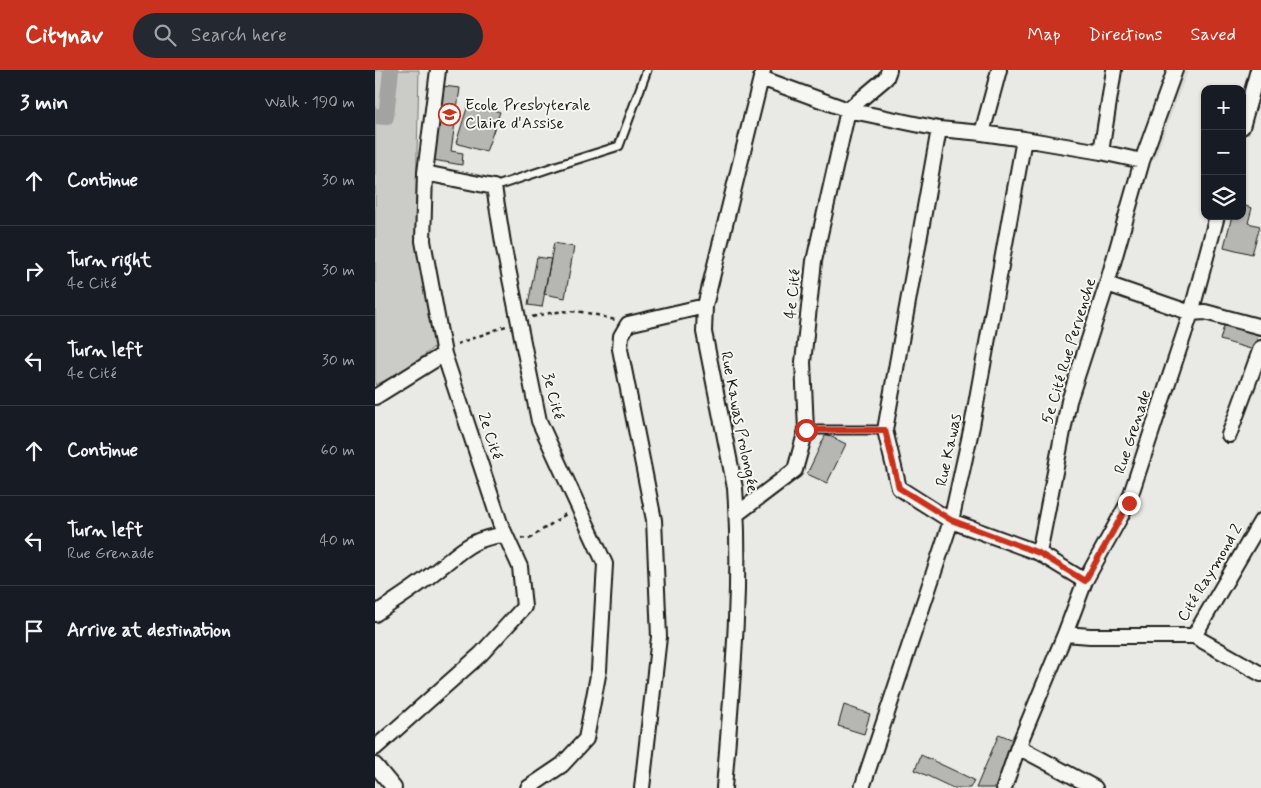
<!DOCTYPE html>
<html lang="en">
<head>
<meta charset="utf-8">
<style>
  :root { --surface:#171b24; --page:#242831; --text:#f1f3f6; --muted:#9ea1a6; --line:#363941; --accent:#c8321e }
  body { margin:0; font-family:Mynerve,sans-serif; background:var(--page); color:var(--text) }
  .controls { position:absolute; right:15px; top:15px; display:grid; overflow:hidden; border-radius:10px; box-shadow:0 1px 4px #0004 }
  .controls button { width:45px; height:45px; display:grid; place-items:center; padding:0; border:0; border-bottom:1px solid var(--line); background:var(--surface); color:var(--text); font:25px sans-serif }
  .stop { position:absolute; width:15px; height:15px; margin:-11px; border:4px solid #c8321e; border-radius:50%; background:#fff }
  .stop.end { background:#c8321e; border-color:#fff; box-shadow:0 1px 5px #0008 }
  .list { margin:0; padding:0; list-style:none }
  h2 { display:flex; justify-content:space-between; align-items:center; height:65px; margin:0; padding:0 20px; font-size:21px }
  h2 small { font-size:16px; font-weight:400; color:var(--muted) }
  .list li { display:grid; grid-template-columns:32px 1fr auto; gap:15px; align-items:center; box-sizing:border-box; height:90px; padding:0 20px; border-top:1px solid var(--line) }
  .list b { display:block; font-size:19px; white-space:nowrap }
  .list p { margin:0; font-size:16px; white-space:nowrap; color:var(--muted) }
  .list em { font-size:16px; font-style:normal; color:var(--muted) }
  .icon { flex:none; width:28px; height:28px; fill:none; stroke:currentColor; stroke-width:2; stroke-linecap:round; stroke-linejoin:round }
  .map { position:relative; flex:none; width:886px; height:718px; overflow:hidden }
  header { display:flex; align-items:center; gap:30px; box-sizing:border-box; height:70px; padding:0 25px; background:var(--accent); color:#fff }
  header strong { font-size:24px }
  nav { display:flex; gap:28px; margin-inline-start:auto; font-size:18px }
  .search { width:350px; height:45px; background:var(--page); display:flex; align-items:center; gap:12px; box-sizing:border-box; padding:0 18px; border-radius:28px; color:var(--muted); font-size:19px }
  main { display:flex }
  aside { flex:1; background:var(--surface) }
  .map>svg:first-child { display:block }
  .built { fill:#dadad6 }
  .green { fill:#cbcbc7; stroke:#747472 }
  .lines { fill:none; stroke-linecap:round; stroke-linejoin:round }
  .canal { stroke:#a3a3a1; stroke-width:16 }
  .building { fill:#b6b6b3; stroke:#1c1c1c }
  .lane-casing { stroke:#1c1c1c; stroke-width:11 }
  .street-casing { stroke:#1c1c1c; stroke-width:18 }
  .path { stroke:#1c1c1c; stroke-width:2.5; stroke-dasharray:4 4; stroke-linecap:butt }
  .lane { stroke:#f6f6f2; stroke-width:7 }
  .street { stroke:#f6f6f2; stroke-width:14 }
  .route { stroke:#c8321e; stroke-width:6 }
  .labels { text-anchor:middle; dominant-baseline:central; stroke-width:4; stroke-linejoin:round; paint-order:stroke }
  .poi-label { font-size:16px; fill:#1c1c1c; stroke:#f6f6f2; text-anchor:start }
  .street-label { font-size:16px; fill:#1c1c1c; stroke:#f6f6f2 }
</style>
</head>
<body>
<header>
<strong>Citynav</strong>
<div class="search"><svg class="icon" aria-label="search" viewBox="0 0 24 24"><circle cx="10" cy="10" r="6"/><path d="M15 15l6 6"/></svg>Search here</div>
<nav><a>Map</a><a>Directions</a><a>Saved</a></nav>
</header>
<main>
<aside>
<h2>3 min<small>Walk · 190 m</small></h2>
<ul class="list">
<li><svg class="icon" aria-label="ahead" viewBox="0 0 24 24"><path d="M12 20V5M6 11l6-6 6 6"/></svg><div><b>Continue</b></div><em>30 m</em></li>
<li><svg class="icon" aria-label="right" viewBox="0 0 24 24"><path d="M7 20v-9h11M14 6l5 5-5 5"/></svg><div><b>Turn right</b><p>4e Cité</p></div><em>30 m</em></li>
<li><svg class="icon" aria-label="left" viewBox="0 0 24 24"><path d="M17 20v-9H6M10 6l-5 5 5 5"/></svg><div><b>Turn left</b><p>4e Cité</p></div><em>30 m</em></li>
<li><svg class="icon" aria-label="ahead" viewBox="0 0 24 24"><path d="M12 20V5M6 11l6-6 6 6"/></svg><div><b>Continue</b></div><em>60 m</em></li>
<li><svg class="icon" aria-label="left" viewBox="0 0 24 24"><path d="M17 20v-9H6M10 6l-5 5 5 5"/></svg><div><b>Turn left</b><p>Rue Grenade</p></div><em>40 m</em></li>
<li><svg class="icon" aria-label="arrive" viewBox="0 0 24 24"><path d="M6 21V4h12l-3 4 3 4H6"/></svg><div><b>Arrive at destination</b></div></li>
</ul>
</aside>
<div class="map">
<svg width="886" height="718" viewBox="0 0 886 718">
  <rect width="100%" height="100%" fill="#e9e9e5"/>
  <filter id="ink" filterUnits="userSpaceOnUse"><feTurbulence type="fractalNoise" baseFrequency=".02" numOctaves="2"/><feDisplacementMap in="SourceGraphic" scale="10" xChannelSelector="R" yChannelSelector="G"/><feConvolveMatrix kernelMatrix="1 2 1 2 8 2 1 2 1" color-interpolation-filters="sRGB"/></filter>
  <g filter="url(#ink)">
    <path class="built" d="M792,0H813L780,89L762,82Z"/>
    <path class="green" d="M0,0H44L40,169L60,276L30,301L0,315Z"/>
    <g class="lines">
      <path class="canal" d="M0,46L11,47L16,0"/>
    </g>
    <path class="building" d="M68,16L85,18L76,81L88,83L87,95L58,90Z
      M94,32L125,42L111,82L81,73Z
      M867,135L877,138L873,153L885,156L877,184L849,177L857,146H867Z
      M179,173L199,177L190,228L169,224Z
      M162,187L176,189L167,237L153,235Z
      M850,252L884,262L879,280L845,270Z
      M451,364L471,374L452,413L432,404Z
      M469,635L495,644L489,664L463,656Z
      M624,664L641,671L620,718H601Z
      M546,685L599,710L595,718H578L540,700Z"/>
    <g class="lines">
      <defs>
        <path id="lane" d="M119,117L184,95L244,76L272,0
          M431,360H510"/>
        <path id="street" d="M386,8L473,40L564,59L607,63L649,69L726,82L767,91
          M867,57L883,0
          M564,59L510,360L524,418L576,451L664,483L710,511
          M607,63L624,0
          M726,82L739,0
          M50,103L119,117L129,179L164,351L230,494L224,600L211,669L187,695L153,718
          M732,214L816,243L830,242L886,257
          M0,327L69,284
          M854,365L886,278
          M362,444L420,400L431,360L428,292L439,191L473,40L511,8L514,0
          M664,483L694,331L732,214L767,91L800,0
          M0,544C19,531 39,519 57,504C83,485 95,467 130,465
          M690,564L715,566H819L886,451
          M819,566L886,604
          M643,677L720,718
          M0,678L106,584L149,537L145,497L125,453L69,284L48,171L50,103L63,0
          M0,695L19,718
          M267,718L284,567L279,450L245,279L246,266L253,254L330,236
          M349,718C357,618 367,518 360,418L329,262L330,236L388,0
          M487,718L576,451L597,356L649,69
          M629,718L643,677L690,564L710,511L753,433L816,243L842,146"/>
      </defs>
      <use href="#lane" class="lane-casing"/>
      <use href="#street" class="street-casing"/>
      <path class="path" d="M157,247C194,238 205,240 240,250
        M82,274L131,256
        M146,468L154,469L191,444"/>
      <use href="#lane" class="lane"/>
      <use href="#street" class="street"/>
    </g>
  </g>
  <g class="lines" filter="url(#ink)">
    <path class="route" d="M431,360H510L524,418L576,450L664,483L710,511L754,433"/>
  </g>
  <defs>
    <symbol id="school-ring" viewBox="-11 -11 22 22"><circle r="9.5" fill="#f6f6f2" stroke="#c8321e" stroke-width="1.5"/><path d="M0-5L7-2L0 1L-7-2ZM-4 1L0 2.5L4 1V4Q0 6-4 4Z" fill="#c8321e"/></symbol>
  </defs>
  <g fill-rule="evenodd">
    <use href="#school-ring" x="62" y="32" width="25" height="25"/>
  </g>
  <g class="labels">
    <g class="poi-label">
      <text x="90" y="35">Ecole Presbyterale<tspan x="90" dy="18">Claire d'Assise</tspan></text>
    </g>
    <g class="street-label">
      <text transform="translate(418 224) rotate(-84)">4e Cité</text>
      <text transform="translate(694 281) rotate(-73)">5e Cité Rue Pervenche</text>
      <text transform="translate(178 326) rotate(76)">3e Cité</text>
      <text transform="translate(364 352) rotate(79)">Rue Kawas Prolongée</text>
      <text transform="translate(758 362) rotate(-72)">Rue Grenade</text>
      <text transform="translate(115 366) rotate(72)">2e Cité</text>
      <text transform="translate(574 380) rotate(-78)">Rue Kawas</text>
      <text transform="translate(835 503) rotate(-59)">Cité Raymond 2</text>
    </g>
  </g>
</svg>
<div class="controls">
<button>+</button>
<button>−</button>
<button><svg class="icon" aria-label="layers" viewBox="0 0 24 24"><path d="M12 4l9 5-9 5-9-5zM3 14l9 5 9-5"/></svg></button>
</div>
<div class="stop" style="left:431px;top:360px"></div>
<div class="stop end" style="left:754px;top:433px"></div>
</div>
</main>
</body>
</html>
